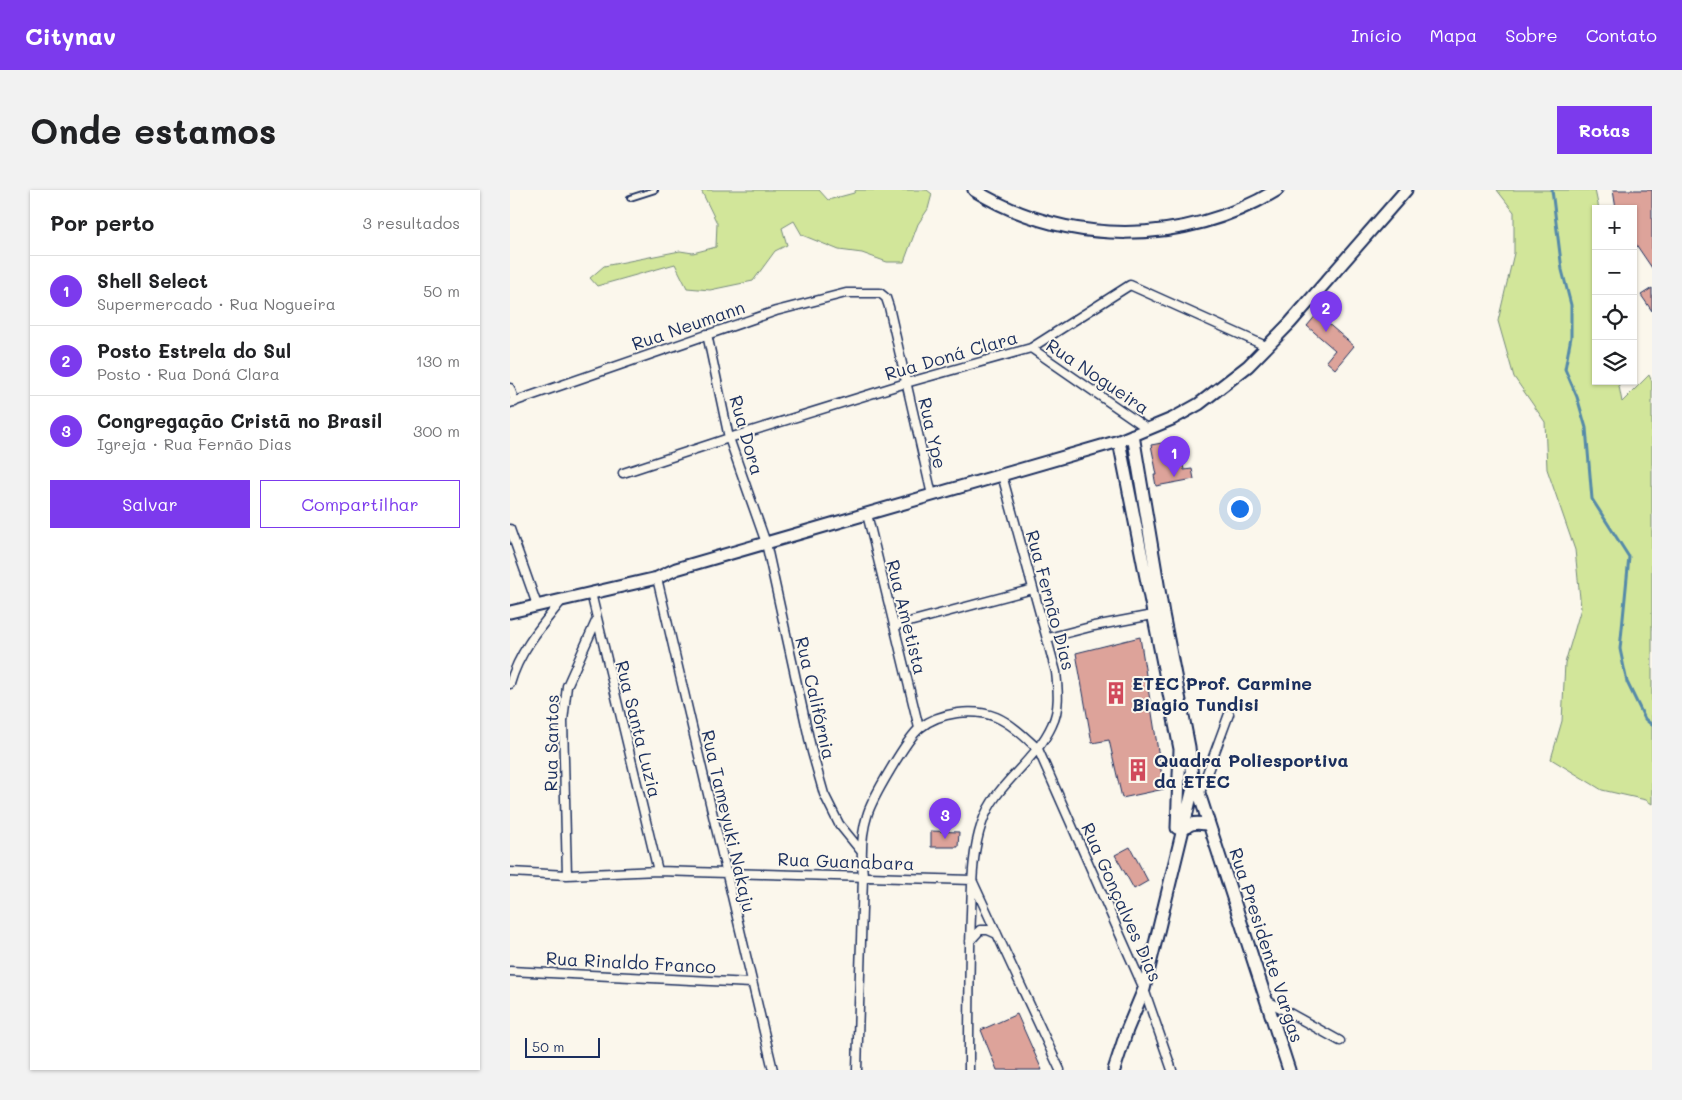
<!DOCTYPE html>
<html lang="pt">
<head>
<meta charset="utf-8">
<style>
  :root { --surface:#fff; --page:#f2f2f2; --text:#202124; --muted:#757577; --line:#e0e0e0; --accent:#7c3aed }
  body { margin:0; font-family:Mali,sans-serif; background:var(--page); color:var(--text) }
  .controls { position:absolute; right:15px; top:15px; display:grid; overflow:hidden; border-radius:0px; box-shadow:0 1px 4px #0004 }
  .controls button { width:45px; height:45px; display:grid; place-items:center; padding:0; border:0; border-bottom:1px solid var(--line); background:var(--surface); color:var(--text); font:25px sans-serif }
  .scale { position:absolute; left:15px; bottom:12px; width:75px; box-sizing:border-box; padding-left:5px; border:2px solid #1b2f5e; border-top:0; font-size:14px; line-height:18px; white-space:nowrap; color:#1b2f5e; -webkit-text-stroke:4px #fbf7ec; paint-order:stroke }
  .you { position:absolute; left:729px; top:318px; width:18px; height:18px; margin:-12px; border:4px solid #fff; border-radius:50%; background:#1a73e8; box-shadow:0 0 0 8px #1a73e833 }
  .badge { display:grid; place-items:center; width:32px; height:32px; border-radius:50%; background:var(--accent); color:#fff; font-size:16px; font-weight:700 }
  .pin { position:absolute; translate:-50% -41px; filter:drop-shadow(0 1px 2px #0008) }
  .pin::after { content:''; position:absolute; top:26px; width:18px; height:15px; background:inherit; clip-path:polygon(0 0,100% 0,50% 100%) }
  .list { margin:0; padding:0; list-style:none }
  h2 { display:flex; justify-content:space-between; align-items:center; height:65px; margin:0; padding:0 20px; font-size:21px }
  h2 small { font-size:16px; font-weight:400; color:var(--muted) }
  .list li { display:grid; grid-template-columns:32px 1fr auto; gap:15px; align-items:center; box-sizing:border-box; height:70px; padding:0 20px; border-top:1px solid var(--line) }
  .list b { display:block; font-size:19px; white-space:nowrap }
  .list p { margin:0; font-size:16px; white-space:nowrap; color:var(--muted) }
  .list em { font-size:16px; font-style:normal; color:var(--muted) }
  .actions { display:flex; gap:10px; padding:15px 20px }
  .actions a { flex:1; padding:11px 0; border:1px solid var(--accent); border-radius:0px; text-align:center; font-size:18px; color:var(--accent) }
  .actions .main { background:var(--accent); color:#fff }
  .icon { flex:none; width:28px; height:28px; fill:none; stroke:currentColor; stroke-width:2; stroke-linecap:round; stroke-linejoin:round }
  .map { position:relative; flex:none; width:1142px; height:880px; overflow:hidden; border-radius:0px }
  header { display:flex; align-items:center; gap:30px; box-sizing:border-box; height:70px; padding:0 25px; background:var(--accent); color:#fff }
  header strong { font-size:24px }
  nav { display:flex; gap:28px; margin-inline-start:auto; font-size:18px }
  .intro { display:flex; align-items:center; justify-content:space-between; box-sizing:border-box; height:120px; padding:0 30px }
  h1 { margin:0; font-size:35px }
  .button { padding:12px 22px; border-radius:0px; background:var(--accent); color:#fff; font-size:18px; font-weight:700 }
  main { display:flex; gap:30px; padding:0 30px }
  aside { flex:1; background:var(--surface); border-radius:0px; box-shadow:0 1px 4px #0004 }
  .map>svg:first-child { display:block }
  .green { fill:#d2e69a; stroke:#768a7c }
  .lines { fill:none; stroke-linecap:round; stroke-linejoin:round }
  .stream { stroke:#558aa9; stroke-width:3 }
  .building { fill:#dda39a; stroke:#1b2f5e }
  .lane-casing { stroke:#1b2f5e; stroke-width:8 }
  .street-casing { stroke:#1b2f5e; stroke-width:11 }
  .secondary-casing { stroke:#1b2f5e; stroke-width:15 }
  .lane { stroke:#fbf7ec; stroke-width:4 }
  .street { stroke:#fbf7ec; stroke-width:8 }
  .secondary { stroke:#fbf7ec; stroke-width:11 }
  .labels { text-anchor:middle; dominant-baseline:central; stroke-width:4; stroke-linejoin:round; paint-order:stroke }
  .street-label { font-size:18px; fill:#1b2f5e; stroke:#fbf7ec }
  .poi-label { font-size:18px; font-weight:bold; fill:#1b2f5e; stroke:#fbf7ec; text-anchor:start }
</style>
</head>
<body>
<header>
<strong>Citynav</strong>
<nav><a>Início</a><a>Mapa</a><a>Sobre</a><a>Contato</a></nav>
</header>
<div class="intro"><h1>Onde estamos</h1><a class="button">Rotas</a></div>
<main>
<aside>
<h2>Por perto<small>3 resultados</small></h2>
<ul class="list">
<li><span class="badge">1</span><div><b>Shell Select</b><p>Supermercado · Rua Nogueira</p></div><em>50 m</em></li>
<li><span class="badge">2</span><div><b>Posto Estrela do Sul</b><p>Posto · Rua Doná Clara</p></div><em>130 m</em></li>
<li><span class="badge">3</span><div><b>Congregação Cristã no Brasil</b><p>Igreja · Rua Fernão Dias</p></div><em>300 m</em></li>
</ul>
<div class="actions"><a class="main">Salvar</a><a>Compartilhar</a></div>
</aside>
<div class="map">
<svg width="1142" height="880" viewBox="0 0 1142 880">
  <rect width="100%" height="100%" fill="#fbf7ec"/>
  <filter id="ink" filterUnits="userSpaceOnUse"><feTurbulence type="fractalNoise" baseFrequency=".02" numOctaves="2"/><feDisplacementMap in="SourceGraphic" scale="10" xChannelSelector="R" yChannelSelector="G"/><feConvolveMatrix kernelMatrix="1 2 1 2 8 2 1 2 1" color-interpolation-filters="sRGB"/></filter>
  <g filter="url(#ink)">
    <path class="green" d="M191,0H309L318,10L344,3L346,0H417L422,4L418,19L408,34L394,72H377L352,63L329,60L292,45L284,31L272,38L277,55L265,61L243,91L200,100L177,98L165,74L87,96L80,88L94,76L170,61L183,63L206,57L207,33Z
      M987,0H1085L1089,19H1086V191H1108L1112,212L1139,185L1142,192V614L1136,610L1092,600L1041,569L1052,531L1055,473L1071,418L1065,360L1037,279L1035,232L1004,187L988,131L1004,63V22Z"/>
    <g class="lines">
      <path class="stream" d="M1042,0L1052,80L1061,115V147L1055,179L1067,207L1076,238L1082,309L1119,367L1110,459L1117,492L1135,529L1142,535"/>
    </g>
    <path class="building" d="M1103,0H1142V78L1123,50V19H1106Z
      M1142,98V121L1131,105Z
      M807,124L844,156L825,179L816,171L825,160L797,136Z
      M668,250L674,280L682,279L684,289L646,296L644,285H647L641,255Z
      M630,447L654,599L612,608L599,550L582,553L566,463Z
      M421,641L449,642L448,657H421Z
      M620,657L638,691L624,699L605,665Z
      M507,824L532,880H487L471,840Z"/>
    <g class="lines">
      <defs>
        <path id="lane" d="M120,8L145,0"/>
        <path id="street" d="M197,144L219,248L256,353L302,562L314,604L329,634L351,661
          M521,158L638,239
          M0,198L5,212
          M0,213L266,121L336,103H370L376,108L379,117L422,305
          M113,283L219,248L396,193L521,158L620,95L758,157
          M357,324L409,538
          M0,339L27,415
          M147,388L263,880
          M81,403L148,681
          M384,436L523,399
          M538,448L584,436L648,424
          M0,494C9,461 32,435 53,409
          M689,605L719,524
          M0,682L57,685L148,681L462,690L550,880
          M57,685L53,531L57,496L87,429
          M460,751L470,740H478L487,744
          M0,781L241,793
          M756,810L830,851
          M347,880L353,686C351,666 351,645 357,626C361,610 398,547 410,538C429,522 464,518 486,527C502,534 516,548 528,559L634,799L662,880
          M459,880C459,828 459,776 461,724C462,693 462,662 472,633C485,593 525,573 542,535C550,519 548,500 546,482L492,285"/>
        <path id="secondary" d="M464,0C557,57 674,56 767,0
          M609,251L670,559L667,638
          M0,422L147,388L166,379L609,251L662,229L689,214L738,176L780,133L896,0
          M685,591L779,880
          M671,642C679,633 684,632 696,634
          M604,880L617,840L634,799L683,598L679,557L653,424L623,245"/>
      </defs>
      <use href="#lane" class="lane-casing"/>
      <use href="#street" class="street-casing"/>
      <use href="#secondary" class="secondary-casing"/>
      <use href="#lane" class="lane"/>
      <use href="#street" class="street"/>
      <use href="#secondary" class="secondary"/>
    </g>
  </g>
  <defs>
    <symbol id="building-bare" viewBox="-9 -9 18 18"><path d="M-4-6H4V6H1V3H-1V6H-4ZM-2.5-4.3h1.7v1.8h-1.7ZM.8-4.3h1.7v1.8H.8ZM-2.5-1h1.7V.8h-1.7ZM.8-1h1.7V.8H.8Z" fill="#d1495b" stroke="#fbf7ec" stroke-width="2.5" paint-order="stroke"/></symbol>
  </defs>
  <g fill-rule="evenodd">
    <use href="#building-bare" x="590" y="487" width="32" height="32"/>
    <use href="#building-bare" x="612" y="564" width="32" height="32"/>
  </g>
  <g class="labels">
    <g class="street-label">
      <text transform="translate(178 135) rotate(-19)">Rua Neumann</text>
      <text transform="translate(441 165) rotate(-16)">Rua Doná Clara</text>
      <text transform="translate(588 186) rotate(34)">Rua Nogueira</text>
      <text transform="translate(423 243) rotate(77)">Rua Ype</text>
      <text transform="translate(237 245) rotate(74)">Rua Dora</text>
      <text transform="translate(541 410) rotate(75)">Rua Fernão Dias</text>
      <text transform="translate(397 427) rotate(76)">Rua Ametista</text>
      <text transform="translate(306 508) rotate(77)">Rua Califórnia</text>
      <text transform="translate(129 539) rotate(76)">Rua Santa Luzia</text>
      <text transform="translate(41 553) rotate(-89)">Rua Santos</text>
      <text transform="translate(219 631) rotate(77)">Rua Tameyuki Nakaju</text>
      <text transform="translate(336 671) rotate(2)">Rua Guanabara</text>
      <text transform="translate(612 712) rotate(66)">Rua Gonçalves Dias</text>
      <text transform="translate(757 755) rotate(72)">Rua Presidente Vargas</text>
      <text transform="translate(121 772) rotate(3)">Rua Rinaldo Franco</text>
    </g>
    <g class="poi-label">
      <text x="622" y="493">ETEC Prof. Carmine<tspan x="622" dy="21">Biagio Tundisi</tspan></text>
      <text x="644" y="570">Quadra Poliesportiva<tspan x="644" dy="21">da ETEC</tspan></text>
    </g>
  </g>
</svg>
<div class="controls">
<button>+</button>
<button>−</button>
<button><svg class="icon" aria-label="locate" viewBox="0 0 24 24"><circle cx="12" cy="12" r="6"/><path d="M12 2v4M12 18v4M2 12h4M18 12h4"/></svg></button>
<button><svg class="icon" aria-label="layers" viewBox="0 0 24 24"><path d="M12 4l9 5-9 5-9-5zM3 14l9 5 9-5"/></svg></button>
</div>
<div class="scale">50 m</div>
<div class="you"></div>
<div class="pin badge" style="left:664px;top:287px">1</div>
<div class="pin badge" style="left:816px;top:142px">2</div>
<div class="pin badge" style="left:435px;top:649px">3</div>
</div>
</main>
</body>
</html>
